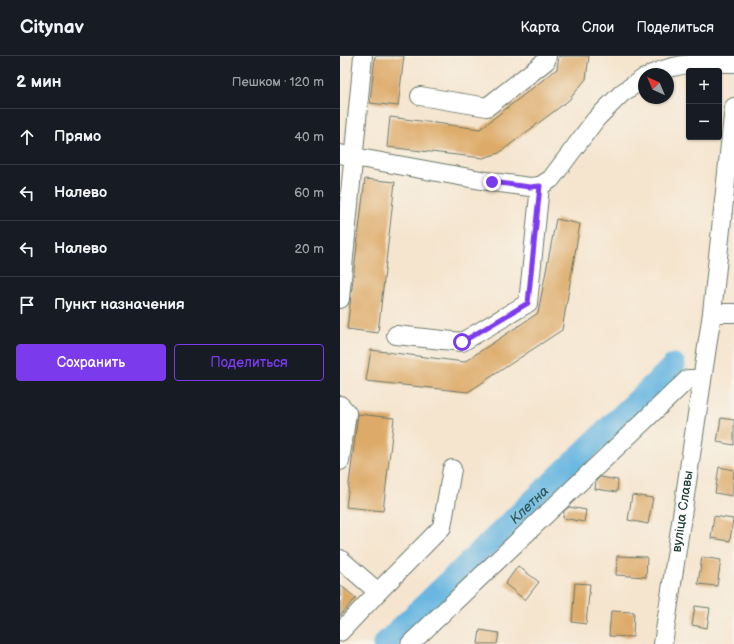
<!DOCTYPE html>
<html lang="ru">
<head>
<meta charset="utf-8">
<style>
  :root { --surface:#171b24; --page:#20242c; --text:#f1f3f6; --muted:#9ea1a6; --line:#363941; --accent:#7c3aed }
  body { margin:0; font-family:"Balsamiq Sans",sans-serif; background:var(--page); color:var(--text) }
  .controls { position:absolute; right:12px; top:12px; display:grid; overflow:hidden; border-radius:4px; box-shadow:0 1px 3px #0004 }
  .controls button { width:36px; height:36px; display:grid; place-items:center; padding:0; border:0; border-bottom:1px solid var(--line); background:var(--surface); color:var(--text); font:20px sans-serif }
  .compass { position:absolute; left:298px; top:12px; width:36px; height:36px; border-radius:50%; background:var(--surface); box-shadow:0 1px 3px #0004; rotate:316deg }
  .stop { position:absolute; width:12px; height:12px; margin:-9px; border:3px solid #7c3aed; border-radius:50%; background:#fff }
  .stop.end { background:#7c3aed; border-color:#fff; box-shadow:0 1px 4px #0008 }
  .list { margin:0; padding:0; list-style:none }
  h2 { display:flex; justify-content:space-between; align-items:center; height:52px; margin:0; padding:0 16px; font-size:17px }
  h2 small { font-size:13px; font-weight:400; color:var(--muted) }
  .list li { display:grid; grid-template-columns:26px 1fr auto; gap:12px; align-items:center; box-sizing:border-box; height:56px; padding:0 16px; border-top:1px solid var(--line) }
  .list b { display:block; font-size:15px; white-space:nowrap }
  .list em { font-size:13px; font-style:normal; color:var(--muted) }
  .actions { display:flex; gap:8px; padding:12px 16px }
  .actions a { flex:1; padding:9px 0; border:1px solid var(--accent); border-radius:4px; text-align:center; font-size:14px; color:var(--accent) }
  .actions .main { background:var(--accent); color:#fff }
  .icon { flex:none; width:22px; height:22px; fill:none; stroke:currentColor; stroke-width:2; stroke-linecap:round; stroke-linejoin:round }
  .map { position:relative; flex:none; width:394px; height:588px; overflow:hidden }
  header { display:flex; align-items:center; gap:24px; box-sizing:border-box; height:56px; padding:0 20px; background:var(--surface); border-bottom:1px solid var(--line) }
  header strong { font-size:19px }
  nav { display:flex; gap:22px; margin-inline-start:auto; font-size:14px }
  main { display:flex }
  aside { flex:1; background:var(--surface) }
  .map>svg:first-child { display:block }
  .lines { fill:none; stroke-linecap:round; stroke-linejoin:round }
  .river { stroke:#67b6e1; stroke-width:23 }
  .building { fill:#ddaa69 }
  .minor-casing { stroke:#6a786a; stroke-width:20 }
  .minor { stroke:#fff; stroke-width:18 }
  .route { stroke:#7c3aed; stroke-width:5 }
  .labels { text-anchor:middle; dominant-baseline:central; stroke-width:4; stroke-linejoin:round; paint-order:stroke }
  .street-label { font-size:13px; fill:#1f3d34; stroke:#f7f3e8 }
  .water-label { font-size:14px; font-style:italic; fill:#315b5f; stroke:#f7f3e8 }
</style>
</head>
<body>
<header>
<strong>Citynav</strong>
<nav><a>Карта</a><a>Слои</a><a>Поделиться</a></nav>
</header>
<main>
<aside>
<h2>2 мин<small>Пешком · 120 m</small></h2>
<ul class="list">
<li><svg class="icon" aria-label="ahead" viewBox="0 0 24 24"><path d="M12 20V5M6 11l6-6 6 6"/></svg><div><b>Прямо</b></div><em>40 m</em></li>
<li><svg class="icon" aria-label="left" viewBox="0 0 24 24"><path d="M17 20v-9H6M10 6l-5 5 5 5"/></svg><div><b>Налево</b></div><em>60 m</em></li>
<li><svg class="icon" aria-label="left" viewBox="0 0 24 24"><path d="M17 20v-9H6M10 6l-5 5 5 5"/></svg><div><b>Налево</b></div><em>20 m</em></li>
<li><svg class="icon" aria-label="arrive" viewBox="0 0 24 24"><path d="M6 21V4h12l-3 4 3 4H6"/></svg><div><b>Пункт назначения</b></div></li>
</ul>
<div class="actions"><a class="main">Сохранить</a><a>Поделиться</a></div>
</aside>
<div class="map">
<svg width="394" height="588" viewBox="0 0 394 588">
  <rect width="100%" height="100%" fill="#f7f3e8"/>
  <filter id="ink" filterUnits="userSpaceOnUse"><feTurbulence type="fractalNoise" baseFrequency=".025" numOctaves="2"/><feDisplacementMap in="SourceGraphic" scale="8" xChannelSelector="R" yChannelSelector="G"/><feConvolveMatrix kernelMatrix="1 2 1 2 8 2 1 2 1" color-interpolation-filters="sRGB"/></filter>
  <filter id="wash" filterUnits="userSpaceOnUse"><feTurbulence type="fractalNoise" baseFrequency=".012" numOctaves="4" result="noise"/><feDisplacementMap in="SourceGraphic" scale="16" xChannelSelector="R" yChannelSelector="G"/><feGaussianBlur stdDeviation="0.9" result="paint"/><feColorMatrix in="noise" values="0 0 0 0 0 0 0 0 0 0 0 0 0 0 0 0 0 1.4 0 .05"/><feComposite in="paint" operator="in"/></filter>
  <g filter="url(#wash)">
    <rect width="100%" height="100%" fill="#f5e5cf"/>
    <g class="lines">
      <path class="river" id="s1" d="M44,588L334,309"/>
    </g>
    <g id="blocks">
      <path class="building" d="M35,0H64L58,50L30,47Z
        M219,0H249L246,23L229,44L159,97L143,102L47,91L50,61L140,73L217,13Z
        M25,123L55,126L38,277L7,273Z
        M216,163L240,168L222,274L128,336L26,325L31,294L124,306L198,257Z
        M18,358L54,362L43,455L6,451Z
        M381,362L394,364V389L377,386Z
        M379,411L394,414L392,440L375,437Z
        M260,421L278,424L277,436L255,433L256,425Z
        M292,439L313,442L308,468L288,464Z
        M229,451L246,454L244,466L223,462L224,455Z
        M374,460L393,463L390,485L371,482Z
        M277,500L307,501L306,521L276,519Z
        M362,501L381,504L377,530L358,528Z
        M178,510L199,526L185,544L165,528Z
        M235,527L250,528L246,568L232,566Z
        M0,529L16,542L0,560Z
        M355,550L370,552L367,572L352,569Z
        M271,555L294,556L293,581L269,580Z
        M140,574L159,577L157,588H138Z"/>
    </g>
  </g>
  <g filter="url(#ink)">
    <use href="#blocks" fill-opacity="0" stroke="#6a786a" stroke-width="1"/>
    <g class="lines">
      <defs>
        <g id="minor">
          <path d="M312,18C340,6 364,6 394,7"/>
          <path d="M80,40L147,51L206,5L207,0"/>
          <path d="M0,98L14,101L152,126L190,131L200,130L211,123L256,63L282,37L304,22"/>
          <path d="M0,243L23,0"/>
          <path d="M372,257H394"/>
          <path d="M56,279L122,286L188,247L200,130"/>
          <path d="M0,349L7,357L0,405"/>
          <path d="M0,503L38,536"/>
          <path d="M0,576L38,536L102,471L112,413"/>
          <path d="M70,588L348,323H362"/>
          <path id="s2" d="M323,588L372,257L394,51"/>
        </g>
      </defs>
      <use href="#minor" class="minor-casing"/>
      <use href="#minor" class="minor"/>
    </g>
  </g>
  <g class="lines" filter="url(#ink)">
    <path class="route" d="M122,286L188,247L200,130L190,131L152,126"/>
  </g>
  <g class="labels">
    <g class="street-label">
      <text stroke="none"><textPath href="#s2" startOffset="134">вуліца Славы</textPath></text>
    </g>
    <g class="water-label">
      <text stroke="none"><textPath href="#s1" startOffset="201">Клетна</textPath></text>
    </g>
  </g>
</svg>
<div class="controls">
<button>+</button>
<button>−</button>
</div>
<svg class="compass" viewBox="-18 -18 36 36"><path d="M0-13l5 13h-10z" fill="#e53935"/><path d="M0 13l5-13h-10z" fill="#9ea1a6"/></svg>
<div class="stop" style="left:122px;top:286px"></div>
<div class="stop end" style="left:152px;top:126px"></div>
</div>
</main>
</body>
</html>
